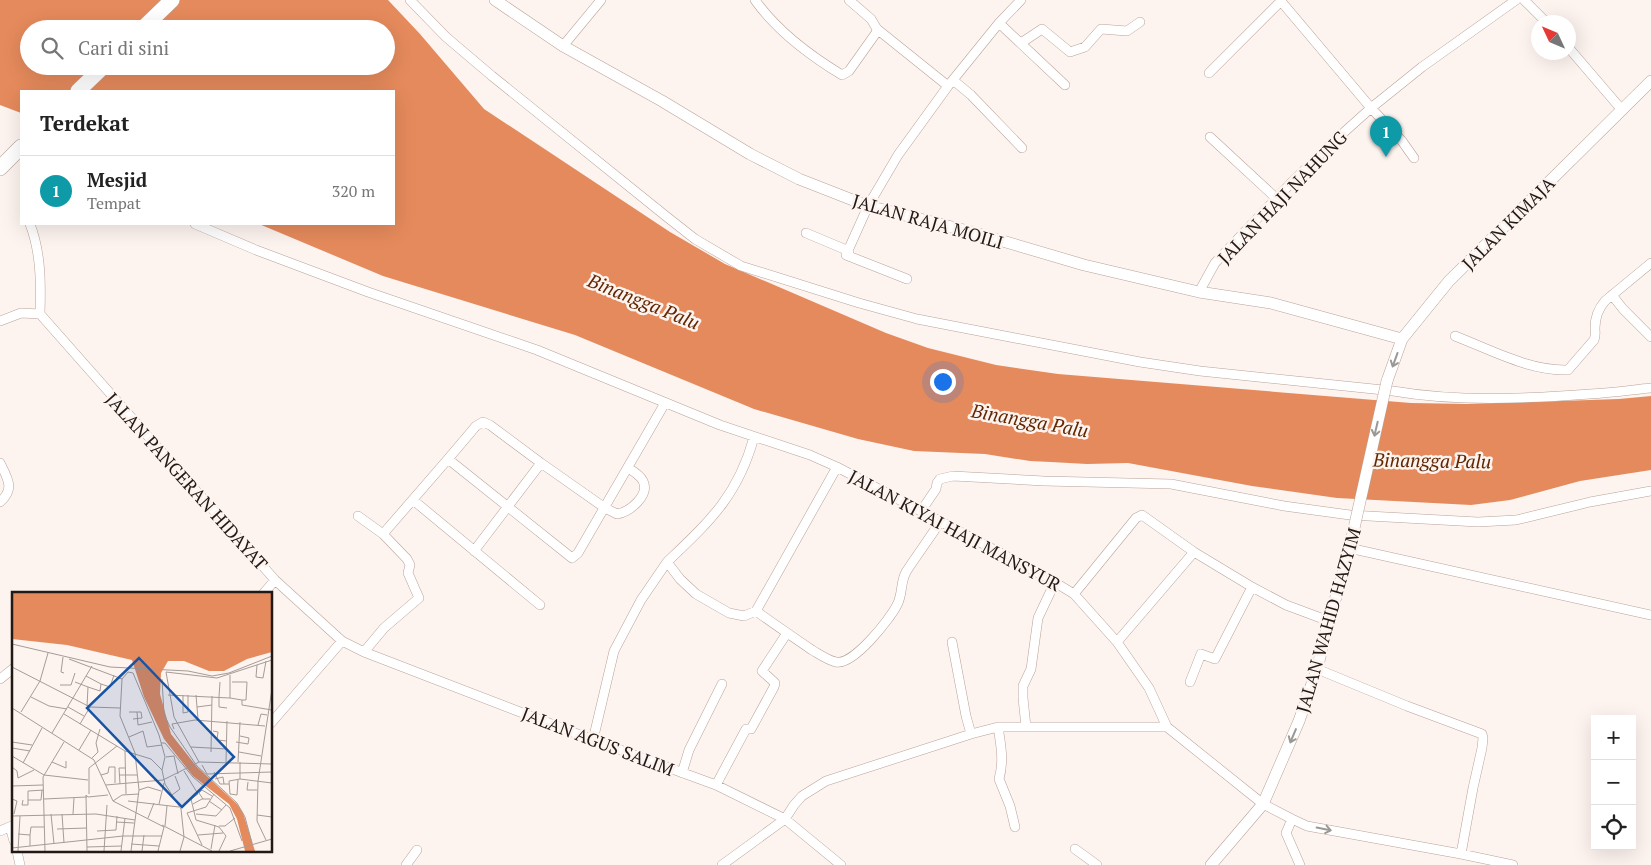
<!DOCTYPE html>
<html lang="id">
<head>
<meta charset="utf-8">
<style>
  :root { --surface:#fff; --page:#f6f6f6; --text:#222; --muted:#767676; --line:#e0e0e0; --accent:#1a73e8 }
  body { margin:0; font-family:"PT Serif",serif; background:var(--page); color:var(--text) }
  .controls { position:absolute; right:15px; bottom:15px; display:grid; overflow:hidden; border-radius:0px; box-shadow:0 5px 20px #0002 }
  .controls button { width:45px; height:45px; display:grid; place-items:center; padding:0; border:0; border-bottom:1px solid var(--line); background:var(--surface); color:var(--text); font:25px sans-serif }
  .compass { position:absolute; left:1531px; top:15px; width:45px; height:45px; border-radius:50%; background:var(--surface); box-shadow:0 5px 20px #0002; rotate:314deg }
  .you { position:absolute; left:942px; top:381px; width:18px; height:18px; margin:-12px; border:4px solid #fff; border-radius:50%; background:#1a73e8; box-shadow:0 0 0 8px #1a73e833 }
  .badge { display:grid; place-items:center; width:32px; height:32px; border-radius:50%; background:var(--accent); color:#fff; font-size:16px; font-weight:700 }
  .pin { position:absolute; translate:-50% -41px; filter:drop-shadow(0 1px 2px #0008) }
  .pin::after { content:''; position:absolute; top:26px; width:18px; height:15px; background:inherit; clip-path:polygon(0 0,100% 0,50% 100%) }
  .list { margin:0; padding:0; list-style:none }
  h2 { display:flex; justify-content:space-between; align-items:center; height:65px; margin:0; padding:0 20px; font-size:21px }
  h2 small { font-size:16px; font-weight:400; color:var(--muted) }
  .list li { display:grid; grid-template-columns:32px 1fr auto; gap:15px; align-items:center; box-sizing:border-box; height:70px; padding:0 20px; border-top:1px solid var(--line) }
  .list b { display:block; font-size:19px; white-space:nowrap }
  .list p { margin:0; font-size:16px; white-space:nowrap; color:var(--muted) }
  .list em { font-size:16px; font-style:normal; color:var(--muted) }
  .icon { flex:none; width:28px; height:28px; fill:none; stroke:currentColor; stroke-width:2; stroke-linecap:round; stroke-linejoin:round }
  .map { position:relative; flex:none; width:1651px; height:865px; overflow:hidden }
  .search { position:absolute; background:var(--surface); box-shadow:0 5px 20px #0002; left:20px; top:20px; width:375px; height:55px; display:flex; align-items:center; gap:12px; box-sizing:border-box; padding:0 18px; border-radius:28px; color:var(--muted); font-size:19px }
  .panel { position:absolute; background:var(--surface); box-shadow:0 5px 20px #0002; left:20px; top:90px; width:375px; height:135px; border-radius:0px }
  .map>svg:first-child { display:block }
  .water { fill:#e58a5c; fill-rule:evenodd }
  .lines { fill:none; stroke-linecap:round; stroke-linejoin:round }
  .minor-casing { stroke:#b8a399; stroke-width:10 }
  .tertiary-casing { stroke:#b8a399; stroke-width:12 }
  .primary-casing { stroke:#b8a399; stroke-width:16 }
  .minor { stroke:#fff; stroke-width:9 }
  .tertiary { stroke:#fff; stroke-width:11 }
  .primary { stroke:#fff; stroke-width:15 }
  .tertiary-bridge-casing { stroke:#b8a399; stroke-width:12; stroke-linecap:butt }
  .tertiary-bridge { stroke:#fff; stroke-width:11 }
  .oneway { stroke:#9b9896 }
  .labels { text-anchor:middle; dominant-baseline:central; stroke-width:5; stroke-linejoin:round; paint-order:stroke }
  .street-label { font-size:18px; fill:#211915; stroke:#fdf3ef }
  .water-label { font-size:19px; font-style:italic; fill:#602702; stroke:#fdf3ef }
  .inset-road { fill:none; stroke:#a59c98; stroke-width:1 }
  .view { fill:#1754a5; fill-opacity:0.15; stroke:#1754a5; stroke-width:2.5 }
  .inset-edge { fill:none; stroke:#211915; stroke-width:2.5 }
</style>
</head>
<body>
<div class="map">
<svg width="1651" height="865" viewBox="0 0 1651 865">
  <rect width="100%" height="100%" fill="#fdf3ef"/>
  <path class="water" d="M0,0H388L420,34L484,109L670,232L725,264L886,333L928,348L996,365L1058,374L1411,403L1467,404L1619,399L1651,396V470L1580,481L1510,500L1471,505L1337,498L1252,486L1128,463L1087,464L1051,462L1030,461L985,454L914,451L858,439L754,409L575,335L383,276L259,224H394V91H21V113L0,105ZM29,29H386V66H29Z"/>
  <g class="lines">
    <defs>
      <path id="minor" d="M410,0L446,37L492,76L667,217L695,239L741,266L859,303L917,319L1015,338L1140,362L1200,371L1393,391C1457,402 1525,399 1590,394C1611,393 1631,390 1651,388
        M755,0C777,31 809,55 842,75L849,71L876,33L877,29L871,19L849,0
        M1280,0L1371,108L1402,141L1414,158
        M1524,0L1546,22
        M999,23L1065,85
        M877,29L948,86
        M1021,43L1042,29L1070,52L1085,47L1101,29L1127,31L1140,22
        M563,46L601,0
        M1568,47L1622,110
        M1209,73L1281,1
        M953,80L971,95L1022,148
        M1210,137L1276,198
        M30,224C41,253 41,283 40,314
        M195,224L256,250L368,292L537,350L720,425L810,455L837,467L1046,577L1074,594L1117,642L1149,688L1167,727
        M806,233L849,251
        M907,279L846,255L868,206L898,155L948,86L999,23L1021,0
        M1199,292L1215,263L1292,182L1332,143L1371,108L1422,67L1516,0
        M1612,295L1623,309L1651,337
        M40,314L275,580L342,641L364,652L593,740L716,785L785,819L841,865
        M0,321L21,313L40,314
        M1455,336C1491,350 1529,371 1568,370L1594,340C1596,335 1595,333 1595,328C1595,318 1598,309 1605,301L1651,263
        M448,459L476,426L483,422L490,425L541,463L474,551
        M0,463C8,479 15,489 0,502
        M541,463L605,508L617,514C630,512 650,495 643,481C640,475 633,471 628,468
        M413,500L540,605
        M921,511L936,489L937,483L940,479L953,476L1044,481L1171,484L1284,506L1350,515L1478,522L1516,520L1590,502L1651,491
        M358,516L383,534L407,559L410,565L408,573L419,598L384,628L364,652
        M383,534L448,459L567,554L572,558L578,553L665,403
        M1349,548L1651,615
        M667,562C709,522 738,496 754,437
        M263,594L275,580
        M1074,594L1136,518L1142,515L1194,552L1252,587L1286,605L1329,621
        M756,611L837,467
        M952,642L966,716L971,734
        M1117,642L1194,552
        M1317,669L1407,706L1482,734L1483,738L1482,748L1473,788L1461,854
        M0,679L14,668
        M1190,682L1201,654L1215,659L1252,587
        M271,723L342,641
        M998,727C1001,745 1004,762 999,779L1010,806L1015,827
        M1026,727L1023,698V686L1031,669L1038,618L1055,582
        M593,740L614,651L641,600L667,562L680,579L696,594L729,613L744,616L756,611C774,624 793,637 812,650C819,654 827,660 836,662C853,666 890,619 897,605C903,594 900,583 906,572C917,555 929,539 940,522
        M682,773L689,750L722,684
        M716,785L746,729H751L774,687L775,683L762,671L787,633
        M1292,819L1286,833L1300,865
        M10,827L14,841
        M0,831L14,825
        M1075,849L1097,865
        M17,851L20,865
        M406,865L417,850
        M722,865L785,819L794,805L802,796L826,781L971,734L998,727H1167L1263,804L1292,819L1307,826L1461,854L1513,865"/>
      <path id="tertiary" d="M495,0L563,46L662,101L750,154L799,179L868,206L972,232L1084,265L1199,292L1271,303L1402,339
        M1387,381L1402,339L1449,281L1651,81
        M1211,865L1263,804L1299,721L1317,669L1329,621L1348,555"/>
      <path id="primary" d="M142,29L172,0
        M78,91L104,66
        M0,168L21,147"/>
    </defs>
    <use href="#minor" class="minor-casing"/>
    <use href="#tertiary" class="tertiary-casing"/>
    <use href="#primary" class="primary-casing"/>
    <use href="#minor" class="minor"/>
    <use href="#tertiary" class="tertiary"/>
    <use href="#primary" class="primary"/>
    <defs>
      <path id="tertiary-bridge" d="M1348,555L1387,381"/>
    </defs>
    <use href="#tertiary-bridge" class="tertiary-bridge-casing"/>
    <use href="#tertiary-bridge" class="tertiary-bridge"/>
  </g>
  <defs><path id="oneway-shaft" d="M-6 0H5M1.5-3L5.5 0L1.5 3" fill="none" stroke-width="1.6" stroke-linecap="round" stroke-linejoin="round" transform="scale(1.25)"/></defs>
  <g class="oneway">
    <use href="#oneway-shaft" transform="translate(1395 360) rotate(110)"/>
    <use href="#oneway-shaft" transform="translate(1376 429) rotate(103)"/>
    <use href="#oneway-shaft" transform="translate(1293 736) rotate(113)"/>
    <use href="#oneway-shaft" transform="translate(1324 829) rotate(11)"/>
  </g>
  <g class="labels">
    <g class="street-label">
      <text transform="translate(1282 197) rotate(-46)">JALAN HAJI NAHUNG</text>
      <text transform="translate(928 221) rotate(16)">JALAN RAJA MOILI</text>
      <text transform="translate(1508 223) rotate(-45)">JALAN KIMAJA</text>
      <text transform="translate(187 481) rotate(48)">JALAN PANGERAN HIDAYAT</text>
      <text transform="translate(955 530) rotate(28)">JALAN KIYAI HAJI MANSYUR</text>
      <text transform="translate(1328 620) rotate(-74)">JALAN WAHID HAZYIM</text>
      <text transform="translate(598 741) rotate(21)">JALAN AGUS SALIM</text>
    </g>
    <g class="water-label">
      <text transform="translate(644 301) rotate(22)">Binangga Palu</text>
      <text transform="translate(1030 420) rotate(10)">Binangga Palu</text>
      <text transform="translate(1432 460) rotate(1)">Binangga Palu</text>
    </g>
  </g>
  <g transform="translate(12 592)">
    <rect width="260" height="260" fill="#fdf3ef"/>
    <path d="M0,1H260V60L235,67L212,79H197L172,69H156L149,81L148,102L159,142L185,175L225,212L231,221L243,259H233L225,227L217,212L181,184L152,147L132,105L120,68L55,53L0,47Z" fill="#e58a5c"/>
    <path class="inset-road" d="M0,52L98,75L176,79L200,84L217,81L260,64M51,65L49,80L52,81M57,67L110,87M245,73L244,85L251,86L254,69M0,75L78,115L108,116M74,84L89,92L88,99L76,95M110,87L108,124L123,161L127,198L119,259M110,87L116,80L121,81L147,143L153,165L150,178M150,87L152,122L158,135L185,174L225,211L233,225L240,251M63,90L76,95L75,114M220,90H235L234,108H230M89,92L98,95L102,83M48,93H59L63,81M156,103L218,106L230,108V113L260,118M171,103V121L176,120V103M184,103L186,127M19,105L37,114L55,117M207,105V115L215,116M207,105L208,90M218,106V83M56,115L72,124M185,115L200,113M0,116L82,168L101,209L152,235M9,120L28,89L36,61M117,120H125L126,133L140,130M52,122L113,159L139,167L150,178L153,192L169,217L172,245L168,259M121,127L130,126L129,120H125M68,132L78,115M246,133L249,122L255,123M162,137L160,132L183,128L253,134M201,139L206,140L205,148L215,149M40,141L80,74M117,145L131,139L135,155L150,153M0,150L20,153M224,150L236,152L237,146L228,144M149,151H153L181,185L218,216L230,249M179,155L215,157M0,156L18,159M67,158L79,138M113,159L114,202M199,160L200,104M227,160L249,164M0,164L32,183L76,188M154,165L162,164L166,182M80,166L86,160L84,151L88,137M40,170L54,176V169M187,170L162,125L154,80L205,86L260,68M214,170L215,129M226,170L228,130M228,170V187L260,191M11,171L30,136M190,173L195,182L260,180M0,175L5,179L6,186L22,178M172,179L186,202L179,207L184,228M202,180L208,192H217M89,183L96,181L97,175H103V191M107,183H125M203,187L211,185L212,192M226,188L225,203L218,202L217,189L228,187M236,190L235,198H245M108,192L107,176H113M94,193L151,188L187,170L260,172M0,194L31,193M127,198L136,195L149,199M77,202V176L105,154M160,203L168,197L163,184M76,205L96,203M0,207L5,209L2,222M32,207L75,205M191,207L187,201L190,198L200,204M11,208L10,213H16V199L32,198M16,208H29L30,198M101,209L110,203L127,202M116,209L167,215M197,209L210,218M147,212L152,191M181,212L190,207H198M39,222L42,252M50,222L52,251M61,222L62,206M184,222L204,224L214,213M245,223L260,225M0,224L84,222L123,228M136,226L142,211M184,228L207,235L214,244L207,259M104,230L122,231M150,233L200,259M153,234L155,214M207,234H213L223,226M45,237L75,236M85,239L104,238L105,224M6,242L18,243V254M18,243L19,235H32M186,243L211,241M254,248L245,229L246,189L260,97M119,252L147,254M190,253L175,221L194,215L202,202M75,255L110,254M0,256L111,244H150M199,257L203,233M6,259L8,224M33,259L31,185L52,150M75,259L74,203L76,205M92,259L95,213M109,259L113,226M130,259L132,243M146,259L152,235M218,259L260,247"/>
    <path class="view" d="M127,66L222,165L170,215L75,116Z"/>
    <rect width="260" height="260" class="inset-edge"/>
  </g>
</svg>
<div class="controls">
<button>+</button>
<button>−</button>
<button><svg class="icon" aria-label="locate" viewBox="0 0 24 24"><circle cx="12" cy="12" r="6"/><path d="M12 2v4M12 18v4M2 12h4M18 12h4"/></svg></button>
</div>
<svg class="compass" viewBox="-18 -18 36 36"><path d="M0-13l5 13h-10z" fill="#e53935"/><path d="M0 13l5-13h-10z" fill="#767676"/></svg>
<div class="you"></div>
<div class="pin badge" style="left:1386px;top:157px;background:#0f9aa8">1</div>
<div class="search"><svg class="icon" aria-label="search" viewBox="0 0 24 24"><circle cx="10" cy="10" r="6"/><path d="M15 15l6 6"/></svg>Cari di sini</div>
<section class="panel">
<h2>Terdekat<small></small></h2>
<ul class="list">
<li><span class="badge" style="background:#0f9aa8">1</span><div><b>Mesjid</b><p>Tempat</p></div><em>320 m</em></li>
</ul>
</section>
</div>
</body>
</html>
